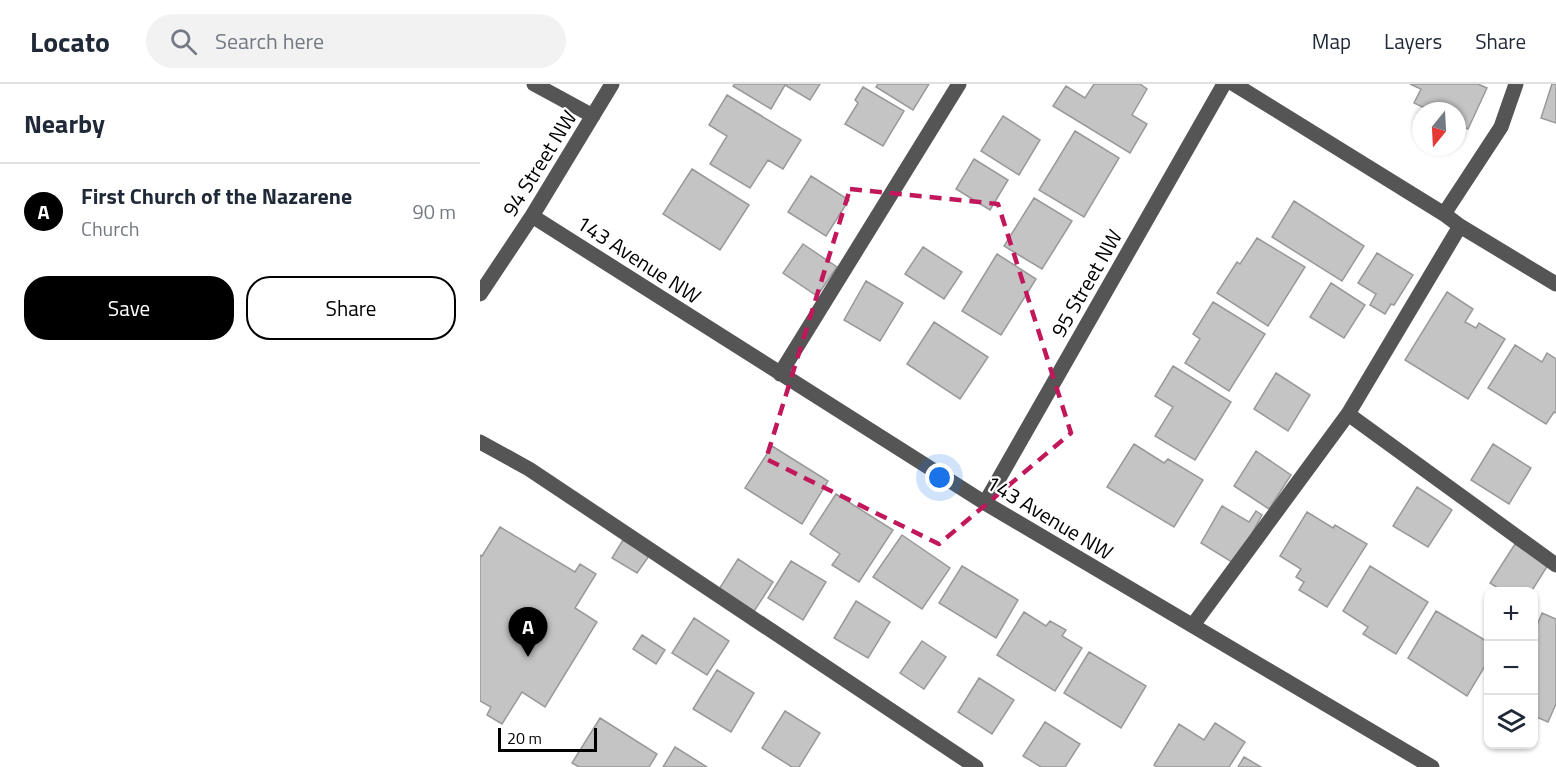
<!DOCTYPE html>
<html lang="en">
<head>
<meta charset="utf-8">
<style>
  :root { --surface:#fff; --page:#f2f2f3; --text:#1f2937; --muted:#747a83; --line:#e0e1e3; --accent:#000 }
  body { margin:0; font-family:"Titillium Web",sans-serif; background:var(--page); color:var(--text) }
  .controls { position:absolute; right:18px; bottom:18px; display:grid; overflow:hidden; border-radius:12px; box-shadow:0 2px 4px #0004 }
  .controls button { width:54px; height:54px; display:grid; place-items:center; padding:0; border:0; border-bottom:2px solid var(--line); background:var(--surface); color:var(--text); font:30px sans-serif }
  .compass { position:absolute; left:932px; top:18px; width:54px; height:54px; border-radius:50%; background:var(--surface); box-shadow:0 2px 4px #0004; rotate:198deg }
  .scale { position:absolute; left:18px; bottom:15px; width:99px; box-sizing:border-box; padding-left:6px; border:3px solid #000; border-top:0; font-size:16px; line-height:21px; white-space:nowrap; color:#000; -webkit-text-stroke:4px #fff; paint-order:stroke }
  .you { position:absolute; left:460px; top:394px; width:21px; height:21px; margin:-15px; border:4px solid #fff; border-radius:50%; background:#1a73e8; box-shadow:0 0 0 9px #1a73e833 }
  .badge { display:grid; place-items:center; width:39px; height:39px; border-radius:50%; background:var(--accent); color:#fff; font-size:20px; font-weight:700 }
  .pin { position:absolute; translate:-50% -50px; filter:drop-shadow(0 2px 3px #0008) }
  .pin::after { content:''; position:absolute; top:32px; width:21px; height:18px; background:inherit; clip-path:polygon(0 0,100% 0,50% 100%) }
  .list { margin:0; padding:0; list-style:none }
  h2 { display:flex; justify-content:space-between; align-items:center; height:78px; margin:0; padding:0 24px; font-size:26px }
  h2 small { font-size:20px; font-weight:400; color:var(--muted) }
  .list li { display:grid; grid-template-columns:39px 1fr auto; gap:18px; align-items:center; box-sizing:border-box; height:96px; padding:0 24px; border-top:2px solid var(--line) }
  .list b { display:block; font-size:22px; white-space:nowrap }
  .list p { margin:0; font-size:20px; white-space:nowrap; color:var(--muted) }
  .list em { font-size:20px; font-style:normal; color:var(--muted) }
  .actions { display:flex; gap:12px; padding:18px 24px }
  .actions a { flex:1; padding:14px 0; border:2px solid var(--accent); border-radius:24px; text-align:center; font-size:21px; color:var(--accent) }
  .actions .main { background:var(--accent); color:#fff }
  .icon { flex:none; width:33px; height:33px; fill:none; stroke:currentColor; stroke-width:2; stroke-linecap:round; stroke-linejoin:round }
  .map { position:relative; flex:none; width:1076px; height:683px; overflow:hidden }
  header { display:flex; align-items:center; gap:36px; box-sizing:border-box; height:84px; padding:0 30px; background:var(--surface); border-bottom:2px solid var(--line) }
  header strong { font-size:28px }
  nav { display:flex; gap:33px; margin-inline-start:auto; font-size:21px }
  .search { width:420px; height:54px; background:var(--page); display:flex; align-items:center; gap:15px; box-sizing:border-box; padding:0 21px; border-radius:33px; color:var(--muted); font-size:22px }
  main { display:flex }
  aside { flex:1; background:var(--surface) }
  .map>svg:first-child { display:block }
  .building { fill:#c4c4c4; stroke:#999; stroke-width:1.5 }
  .lines { fill:none; stroke-linecap:round; stroke-linejoin:round }
  .minor { stroke:#555; stroke-width:15 }
  .marked { fill:none; stroke:#c2185b; stroke-width:4.5; stroke-dasharray:12 8; stroke-linejoin:round }
  .labels { text-anchor:middle; dominant-baseline:central; stroke-width:4.5; stroke-linejoin:round; paint-order:stroke }
  .street-label { font-size:21px; fill:#000; stroke:#fff }
</style>
</head>
<body>
<header>
<strong>Locato</strong>
<div class="search"><svg class="icon" aria-label="search" viewBox="0 0 24 24"><circle cx="10" cy="10" r="6"/><path d="M15 15l6 6"/></svg>Search here</div>
<nav><a>Map</a><a>Layers</a><a>Share</a></nav>
</header>
<main>
<aside>
<h2>Nearby<small></small></h2>
<ul class="list">
<li><span class="badge">A</span><div><b>First Church of the Nazarene</b><p>Church</p></div><em>90 m</em></li>
</ul>
<div class="actions"><a class="main">Save</a><a>Share</a></div>
</aside>
<div class="map">
<svg width="1076" height="683" viewBox="0 0 1076 683">
  <rect width="100%" height="100%" fill="#fff"/>
  <path class="building" d="M255,0H340L330,16L305,1L291,25L253,2Z
    M398,0H449L433,26L396,3Z
    M614,0H660L667,5L652,31L667,40L650,69L573,22L586,2L605,14Z
    M930,0H998L1007,4L988,45L977,40V27H951L934,19L941,5Z
    M1072,0H1076V39L1061,34Z
    M383,3L424,27L403,62L365,40L378,19L375,16Z
    M247,11L321,56L303,85L288,76L270,104L230,80L247,52L229,41Z
    M523,32L560,56L539,91L501,67Z
    M595,47L639,74L604,133L559,106Z
    M494,75L528,96L510,126L476,105Z
    M212,85L269,121L240,166L183,130Z
    M331,92L369,116L346,152L308,128Z
    M554,114L592,137L562,185L524,162Z
    M814,117L884,162L862,197L792,153Z
    M777,154L825,183L788,242L737,209L757,178L760,180Z
    M323,160L357,183L337,212L303,189Z
    M443,163L482,188L464,215L425,190Z
    M897,169L933,191L914,221L911,220L905,230L890,221L896,210L878,199Z
    M517,170L556,195L521,251L482,227Z
    M386,197L423,219L400,257L364,236Z
    M851,199L885,221L864,254L830,233Z
    M967,208L993,225L985,238L996,244L999,239L1025,255L988,315L925,276Z
    M733,218L785,250L749,307L705,279L720,255L713,250Z
    M454,238L508,273L480,315L427,280Z
    M1035,261L1062,278L1067,269L1076,275V329L1074,328L1066,340L1008,304Z
    M693,282L751,318L715,376L675,352L693,323L675,312Z
    M796,289L830,311L808,347L774,325Z
    M654,360L684,379L688,375L723,396L694,443L627,403Z
    M1013,360L1051,384L1029,420L991,396Z
    M292,362L348,397L322,440L265,404Z
    M776,367L811,391L789,425L754,402Z
    M937,403L972,426L948,463L913,442Z
    M356,410L413,446L379,498L352,481L360,470L330,450Z
    M742,422L769,438L776,427L782,431L755,480L721,459Z
    M827,428L853,444L855,441L887,460L847,523L819,506L824,498L816,493L821,485L800,472Z
    M20,443L95,488L100,480L116,490L95,524L117,538L65,623L42,608L22,640L7,631L11,623L0,617V471L2,472Z
    M422,451L470,484L442,525L393,493Z
    M143,456L169,472L157,489L132,474Z
    M1035,460L1068,481L1051,508H1024L1010,499Z
    M258,475L293,498L271,532L236,510Z
    M311,477L346,498L323,536L288,514Z
    M482,482L538,516L516,554L459,519Z
    M890,482L948,518L916,570L883,550L888,543L863,527Z
    M376,517L410,538L388,574L354,554Z
    M956,527L1008,558V577L987,612L928,574Z
    M544,528L566,542L570,537L586,546L582,552L602,564L575,607L517,571Z
    M1062,529L1076,535V620L1068,638L1054,632V549Z
    M214,534L249,557L227,591L192,569Z
    M162,551L185,566L176,580L153,565Z
    M442,557L466,573L444,605L420,589Z
    M609,568L666,602L641,644L584,609Z
    M237,586L274,609L251,648L213,625Z
    M499,594L534,616L512,650L478,628Z
    M305,627L340,649L319,683H312L282,664Z
    M120,634L177,670L169,683H99L92,679Z
    M565,638L600,660L585,683H561L543,672Z
    M735,639L765,658L749,683H677L674,681L699,640L724,656Z
    M195,663L227,683H183Z
    M764,673L781,683H758Z"/>
  <g class="lines">
    <path class="minor" d="M54,0L113,32
      M754,0L964,130L980,142L1076,200
      M964,130L1021,43L1036,0
      M52,132L505,419L952,683
      M0,210L52,132L132,0
      M300,290L479,0
      M868,330L1076,481
      M0,358L49,385L496,683
      M505,419L744,0
      M713,541L868,330L980,142"/>
  </g>
  <path class="marked" d="M370,105L518,120L591,349L459,460L286,375Z"/>
  <g class="labels">
    <g class="street-label">
      <text transform="translate(59 79) rotate(-58)">94 Street NW</text>
      <text transform="translate(159 175) rotate(33)">143 Avenue NW</text>
      <text transform="translate(606 199) rotate(-60)">95 Street NW</text>
      <text transform="translate(570 433) rotate(31)">143 Avenue NW</text>
    </g>
  </g>
</svg>
<div class="controls">
<button>+</button>
<button>−</button>
<button><svg class="icon" aria-label="layers" viewBox="0 0 24 24"><path d="M12 4l9 5-9 5-9-5zM3 14l9 5 9-5"/></svg></button>
</div>
<svg class="compass" viewBox="-18 -18 36 36"><path d="M0-13l5 13h-10z" fill="#e53935"/><path d="M0 13l5-13h-10z" fill="#747a83"/></svg>
<div class="scale">20 m</div>
<div class="you"></div>
<div class="pin badge" style="left:48px;top:573px">A</div>
</div>
</main>
</body>
</html>
